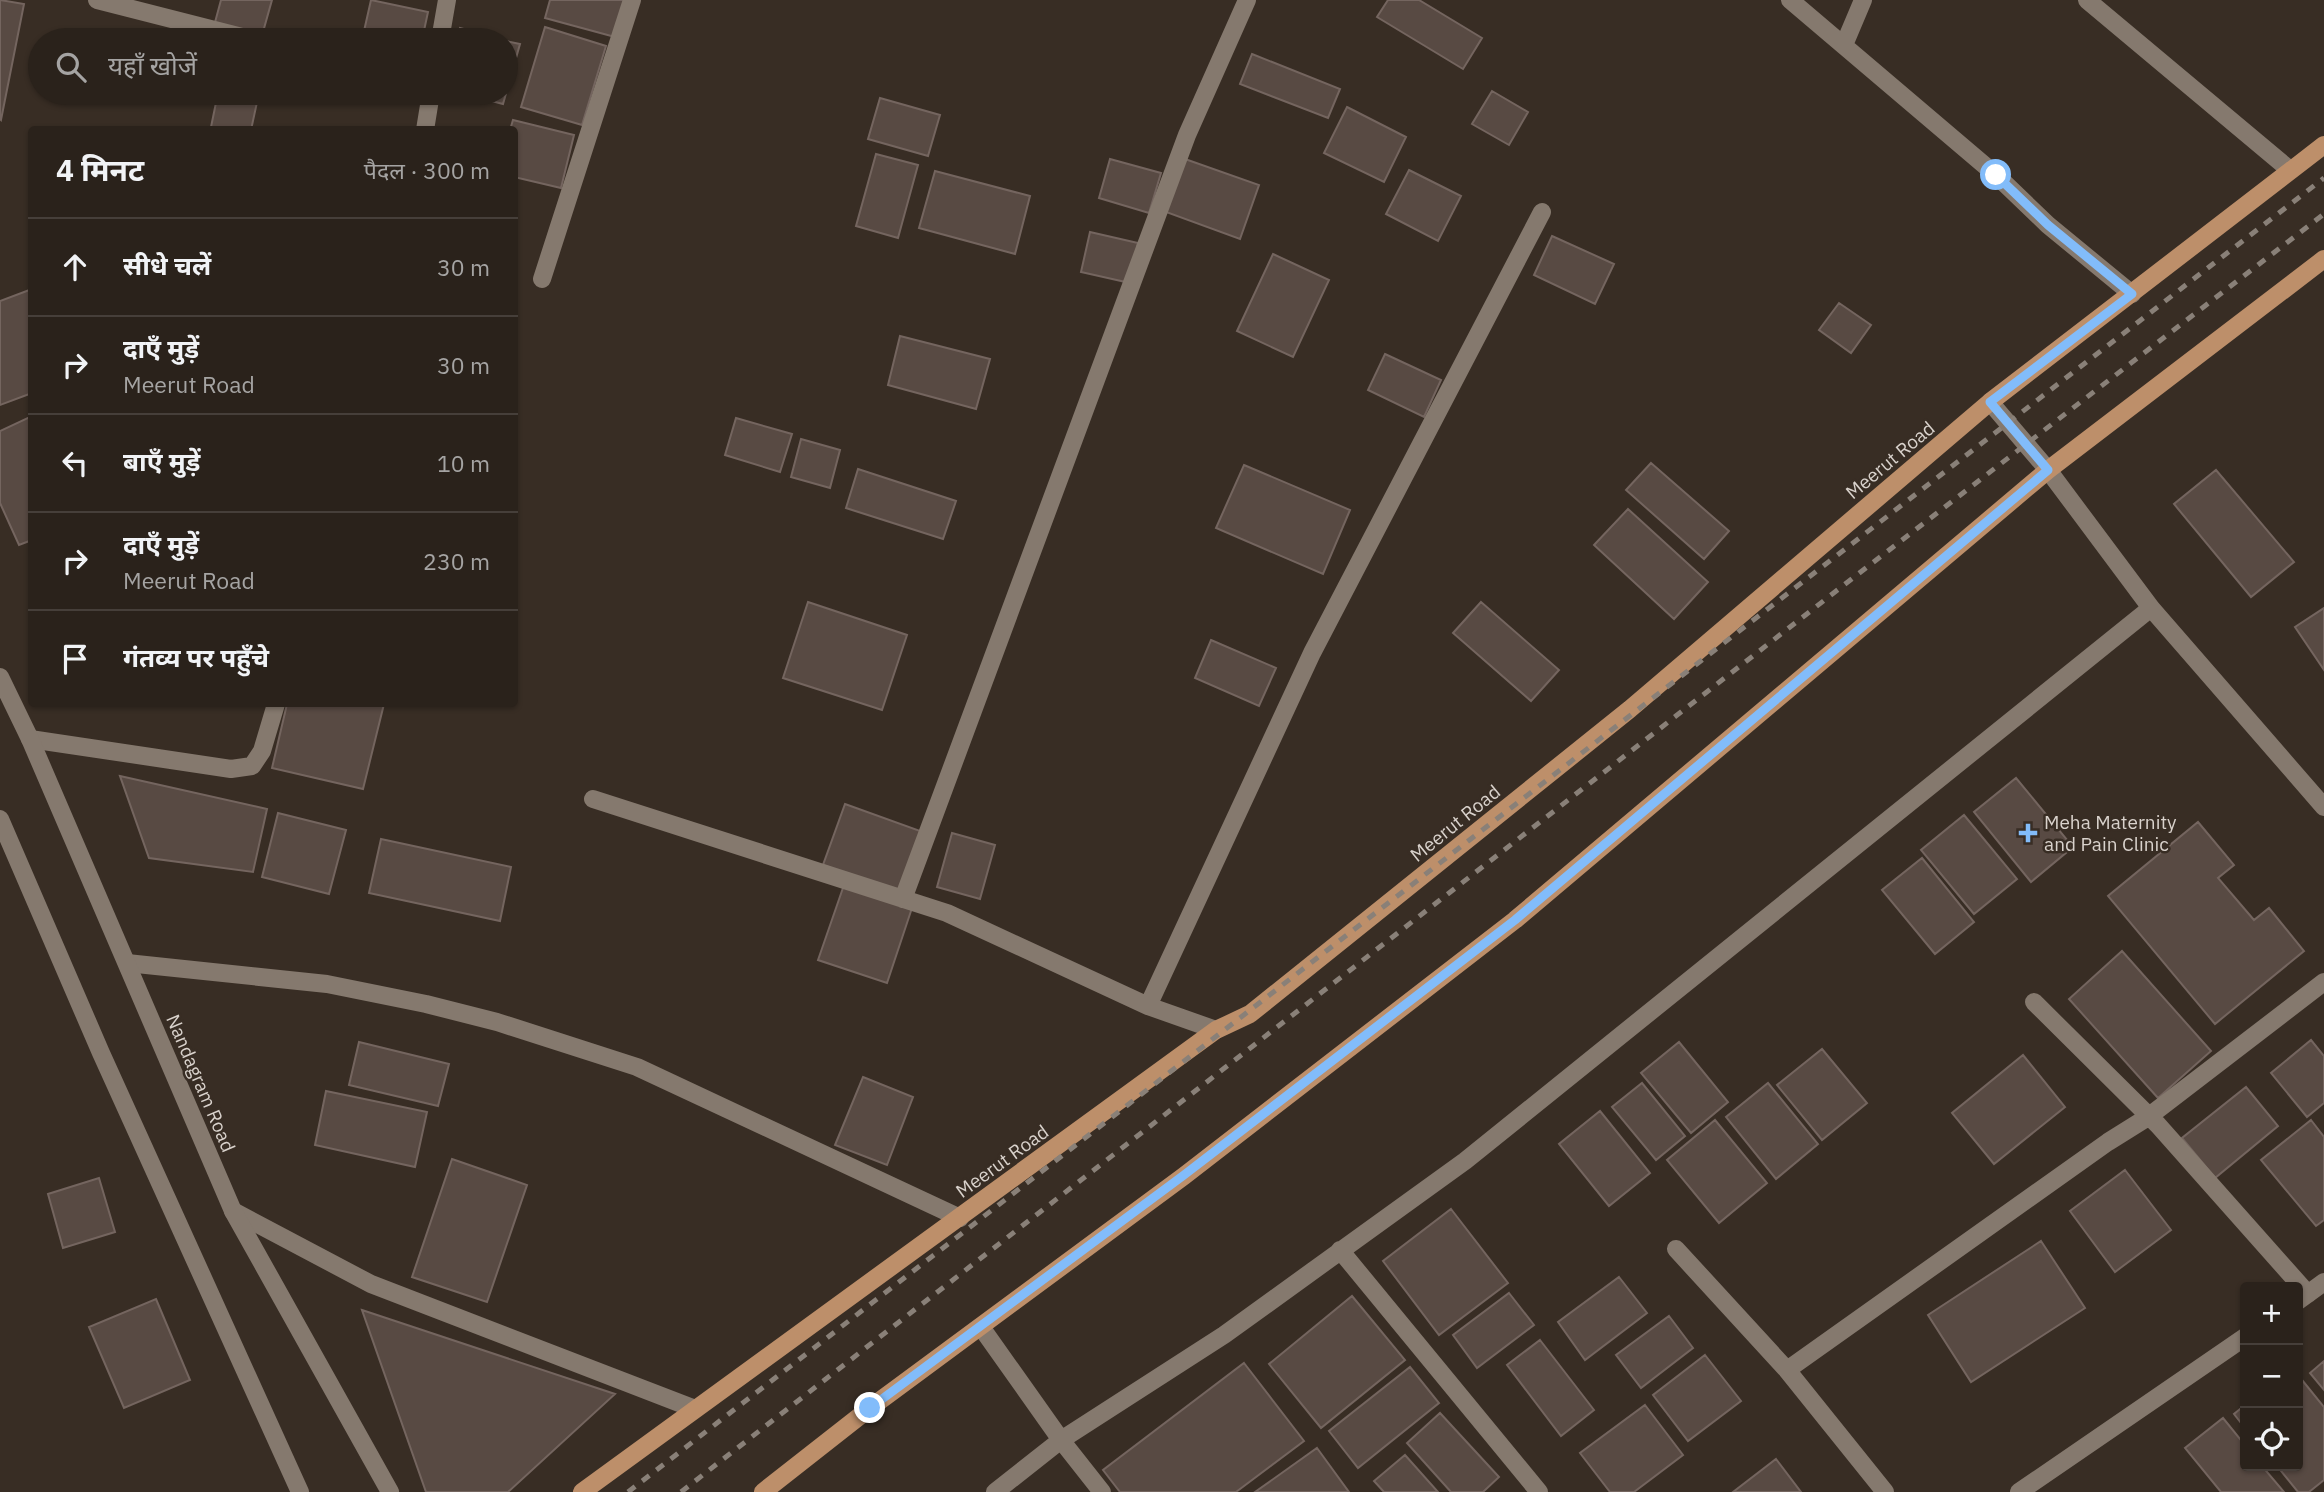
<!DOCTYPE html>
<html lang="hi">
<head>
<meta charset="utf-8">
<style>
  :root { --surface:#2a221b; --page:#362f28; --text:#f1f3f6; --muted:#a5a4a3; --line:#463f3a }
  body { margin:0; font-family:"IBM Plex Sans","Noto Sans Devanagari",sans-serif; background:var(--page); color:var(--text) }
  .controls { position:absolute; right:21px; bottom:21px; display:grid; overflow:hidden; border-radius:7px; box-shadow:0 2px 5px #0004 }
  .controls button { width:63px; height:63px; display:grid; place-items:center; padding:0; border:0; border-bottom:2px solid var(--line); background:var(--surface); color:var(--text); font:35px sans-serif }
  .stop { position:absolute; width:21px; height:21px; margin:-16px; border:5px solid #82bcfa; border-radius:50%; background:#fff }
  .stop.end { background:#82bcfa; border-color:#fff; box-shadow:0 2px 7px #0008 }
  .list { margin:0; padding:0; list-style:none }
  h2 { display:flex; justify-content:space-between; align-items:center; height:91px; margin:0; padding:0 28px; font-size:30px }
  h2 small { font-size:23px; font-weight:400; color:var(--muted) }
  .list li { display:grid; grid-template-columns:46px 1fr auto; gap:21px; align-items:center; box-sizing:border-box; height:98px; padding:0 28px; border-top:2px solid var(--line) }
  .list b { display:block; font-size:26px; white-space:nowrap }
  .list p { margin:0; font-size:23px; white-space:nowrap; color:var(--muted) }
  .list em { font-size:23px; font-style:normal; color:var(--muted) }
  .icon { flex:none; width:38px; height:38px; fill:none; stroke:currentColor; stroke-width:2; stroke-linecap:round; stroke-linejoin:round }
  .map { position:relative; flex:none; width:2324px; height:1492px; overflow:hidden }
  .search { position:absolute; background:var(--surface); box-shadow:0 2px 5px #0004; left:28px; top:28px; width:490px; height:77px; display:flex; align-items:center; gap:18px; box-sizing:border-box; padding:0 24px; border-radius:38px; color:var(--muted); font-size:26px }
  .panel { position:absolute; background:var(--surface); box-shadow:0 2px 5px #0004; left:28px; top:126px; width:490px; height:581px; border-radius:7px }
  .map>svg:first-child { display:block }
  .building { fill:#584a43; stroke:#74655f; stroke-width:2 }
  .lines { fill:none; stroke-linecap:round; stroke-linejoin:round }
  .street { stroke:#85796e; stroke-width:18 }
  .secondary { stroke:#85796e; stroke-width:18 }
  .primary { stroke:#bd8f6a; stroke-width:18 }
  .rail { stroke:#898078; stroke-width:5; stroke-dasharray:9 9; stroke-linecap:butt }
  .route { stroke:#82bcfa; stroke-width:9 }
  .poi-dot { fill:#82bcfa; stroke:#382d24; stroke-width:2.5 }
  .labels { text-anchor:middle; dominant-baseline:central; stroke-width:5; stroke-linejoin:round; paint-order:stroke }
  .street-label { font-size:19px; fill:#d9d2cc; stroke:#382d24 }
  .poi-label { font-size:19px; fill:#d9d2cc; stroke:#382d24; text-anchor:start }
</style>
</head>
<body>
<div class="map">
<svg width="2324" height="1492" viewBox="0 0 2324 1492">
  <rect width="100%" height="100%" fill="#382d24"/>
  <path class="building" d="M0,0L24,4L1,120L0,119Z
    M221,0H272L261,39L214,26Z
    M371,0L428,12L422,40H362Z
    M550,0H625L615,37L545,18Z
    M1388,0H1419L1482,38L1463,69L1377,17Z
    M545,27L606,46L582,125L521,107Z
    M460,28L505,40H457Z
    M506,41L520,44L503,104L461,93H506Z
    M1252,54L1340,89L1328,118L1240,84Z
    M1492,91L1528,112L1509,145L1472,124Z
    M218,93H259L251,130H224L211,127Z
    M880,98L940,115L928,156L868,139Z
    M1347,107L1406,137L1384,182L1324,153Z
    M513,120L574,135L561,188L514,177V130H510Z
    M876,154L918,165L898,238L856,226Z
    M1110,159L1161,173L1149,213L1099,198Z
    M1185,159L1259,185L1240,239L1166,212Z
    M1409,170L1461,196L1438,241L1386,214Z
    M935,171L1030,196L1015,254L919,228Z
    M1090,232L1138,243L1130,283L1081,272Z
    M1552,236L1614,264L1595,304L1534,275Z
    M1273,254L1329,280L1293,357L1237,331Z
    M32,289V393L0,405V301Z
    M1839,303L1871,325L1851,353L1819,330Z
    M900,336L990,359L976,409L888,385Z
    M1385,354L1441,380L1424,417L1368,390Z
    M32,416V540L19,545L0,503V431Z
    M736,418L792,434L780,472L725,455Z
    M801,439L840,450L830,488L791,477Z
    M1651,463L1729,531L1704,559L1626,490Z
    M1244,465L1350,510L1323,574L1216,528Z
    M858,469L956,501L943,539L846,508Z
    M2216,470L2294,562L2251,597L2174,504Z
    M1628,509L1708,582L1674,619L1594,545Z
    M808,602L907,635L882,710L783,678Z
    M1481,602L1559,670L1531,701L1453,633Z
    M2324,608V670L2295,627Z
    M1211,640L1276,668L1259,706L1195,678Z
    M287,704H384L363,789L272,768Z
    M120,776L267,809L253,872L149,858Z
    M2016,778L2073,847L2031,882L1974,812Z
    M845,804L923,832L901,893L823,865Z
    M278,813L346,830L329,894L262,877Z
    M1964,815L2017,879L1974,914L1921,850Z
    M2198,822L2234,865L2218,878L2254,920L2269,908L2304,951L2215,1024L2108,896Z
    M952,833L995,845L980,899L937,887Z
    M381,839L511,867L500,921L369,893Z
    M1922,858L1974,922L1935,954L1882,890Z
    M844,885L912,908L887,983L818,960Z
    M2122,951L2211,1051L2158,1098L2069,999Z
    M2311,1040L2324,1056V1103L2307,1117L2271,1073Z
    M359,1042L449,1064L438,1106L349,1085Z
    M1679,1042L1728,1102L1691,1133L1641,1073Z
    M1822,1049L1867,1103L1822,1140L1777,1085Z
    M2023,1055L2065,1107L1994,1164L1952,1113Z
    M863,1077L913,1097L887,1165L835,1145Z
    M1642,1083L1685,1136L1656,1160L1612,1107Z
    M1768,1083L1818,1144L1776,1179L1726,1117Z
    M2246,1087L2278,1126L2215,1178L2182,1138Z
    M326,1091L427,1112L415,1167L315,1145Z
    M1600,1111L1650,1173L1609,1206L1559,1144Z
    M1715,1120L1767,1183L1719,1223L1667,1160Z
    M2311,1120L2324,1137V1220L2316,1226L2261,1160Z
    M452,1159L527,1185L487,1302L412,1277Z
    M2125,1170L2171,1230L2115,1272L2070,1211Z
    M99,1178L115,1232L63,1248L48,1194Z
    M1451,1209L1508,1283L1439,1335L1383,1261Z
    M2041,1241L2085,1308L1971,1382L1928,1315Z
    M1619,1277L1647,1313L1585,1360L1558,1322Z
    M1509,1293L1534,1325L1477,1368L1453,1335Z
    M1352,1296L1405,1360L1321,1428L1269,1364Z
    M156,1299L190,1380L124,1408L89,1327Z
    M362,1310L615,1394L508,1492H426Z
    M1669,1316L1693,1348L1641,1388L1616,1355Z
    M1540,1340L1594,1410L1561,1436L1507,1365Z
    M1705,1355L1741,1401L1688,1441L1653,1395Z
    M2324,1361V1390L2310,1373Z
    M1244,1363L1304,1441L1236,1492H1120L1103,1470Z
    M1410,1367L1439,1403L1358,1468L1329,1431Z
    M2298,1375L2324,1407V1480L2309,1492H2298L2277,1466H2298Z
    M1645,1405L1683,1455L1634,1492H1610L1580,1453Z
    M2245,1405V1428L2234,1414Z
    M1440,1413L1499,1477L1483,1492H1451L1407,1443Z
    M2223,1418L2245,1445V1466H2262L2284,1492H2221L2185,1448Z
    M1317,1448L1349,1492H1255Z
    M1405,1455L1438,1492H1384L1374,1481Z
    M1776,1459L1801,1492H1733Z"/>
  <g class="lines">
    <path class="street" d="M97,0L254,40
      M1790,0L1996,175L2048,225L2132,294
      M2087,0L2290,170
      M440,40L447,0
      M1844,45L1863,0
      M425,130L431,93
      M542,279L632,0
      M1990,402L2048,470L2151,608L2324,807
      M30,739L231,769L252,766L262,751L276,704
      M593,799L947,913L1148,1006L1216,1030
      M903,899L1187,135L1247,0
      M127,963L327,984L426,1004L497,1022L637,1067L960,1218
      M2034,1002L2158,1125L2308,1294
      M1148,1006L1312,653L1542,212
      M233,1211L371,1284L695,1409
      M1676,1249L1787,1370L1885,1492
      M1340,1250L1539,1492
      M2298,1301L2324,1282
      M981,1327L1061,1440L1102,1492
      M1787,1370L2108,1142L2148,1117L2324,982
      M995,1492L1061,1440L1224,1335L1465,1161L2151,608
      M2019,1492L2245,1337"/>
    <path class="secondary" d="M0,677L30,739L233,1211L390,1492
      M0,819L101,1053L300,1492"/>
    <path class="primary" d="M582,1492L1216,1030L1250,1014L1630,709L1990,402L2324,145
      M763,1492L870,1408L1184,1176L1515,920L2048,470L2324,259"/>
    <path class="rail" d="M628,1492L2324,178
      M681,1492L1858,574L2324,214"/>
  </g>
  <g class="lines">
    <path class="route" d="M870,1408L1184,1175L1515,920L2048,470L1990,402L2132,294L2048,225L1996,175"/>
  </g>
  <path class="poi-dot" d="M2024.5 822.5h7v7h7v7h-7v7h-7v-7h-7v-7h7z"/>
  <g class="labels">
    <g class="street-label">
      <text transform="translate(1890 460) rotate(-40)">Meerut Road</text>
      <text transform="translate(1455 823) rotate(-39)">Meerut Road</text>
      <text transform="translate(201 1083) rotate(67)">Nandagram Road</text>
      <text transform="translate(1002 1161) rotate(-36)">Meerut Road</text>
    </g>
    <g class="poi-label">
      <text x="2044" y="822">Meha Maternity<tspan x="2044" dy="22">and Pain Clinic</tspan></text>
    </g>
  </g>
</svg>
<div class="controls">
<button>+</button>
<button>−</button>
<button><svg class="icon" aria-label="locate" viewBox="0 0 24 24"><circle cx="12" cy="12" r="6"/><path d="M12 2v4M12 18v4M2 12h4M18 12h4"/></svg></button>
</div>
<div class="stop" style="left:1996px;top:175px"></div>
<div class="stop end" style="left:870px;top:1408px"></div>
<div class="search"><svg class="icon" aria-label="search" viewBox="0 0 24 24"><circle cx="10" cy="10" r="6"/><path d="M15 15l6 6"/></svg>यहाँ खोजें</div>
<section class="panel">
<h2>4 मिनट<small>पैदल · 300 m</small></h2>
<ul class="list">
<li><svg class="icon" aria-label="ahead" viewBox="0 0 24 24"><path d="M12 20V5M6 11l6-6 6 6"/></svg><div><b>सीधे चलें</b></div><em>30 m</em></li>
<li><svg class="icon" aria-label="right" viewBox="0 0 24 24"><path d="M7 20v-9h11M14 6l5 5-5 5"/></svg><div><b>दाएँ मुड़ें</b><p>Meerut Road</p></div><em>30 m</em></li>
<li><svg class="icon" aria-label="left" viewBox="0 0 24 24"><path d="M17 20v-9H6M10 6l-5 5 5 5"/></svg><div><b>बाएँ मुड़ें</b></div><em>10 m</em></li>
<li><svg class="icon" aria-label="right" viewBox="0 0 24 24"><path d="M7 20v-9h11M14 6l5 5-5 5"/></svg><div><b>दाएँ मुड़ें</b><p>Meerut Road</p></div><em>230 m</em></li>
<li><svg class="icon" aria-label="arrive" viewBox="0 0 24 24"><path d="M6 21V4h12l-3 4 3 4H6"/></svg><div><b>गंतव्य पर पहुँचे</b></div></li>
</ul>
</section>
</div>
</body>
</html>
